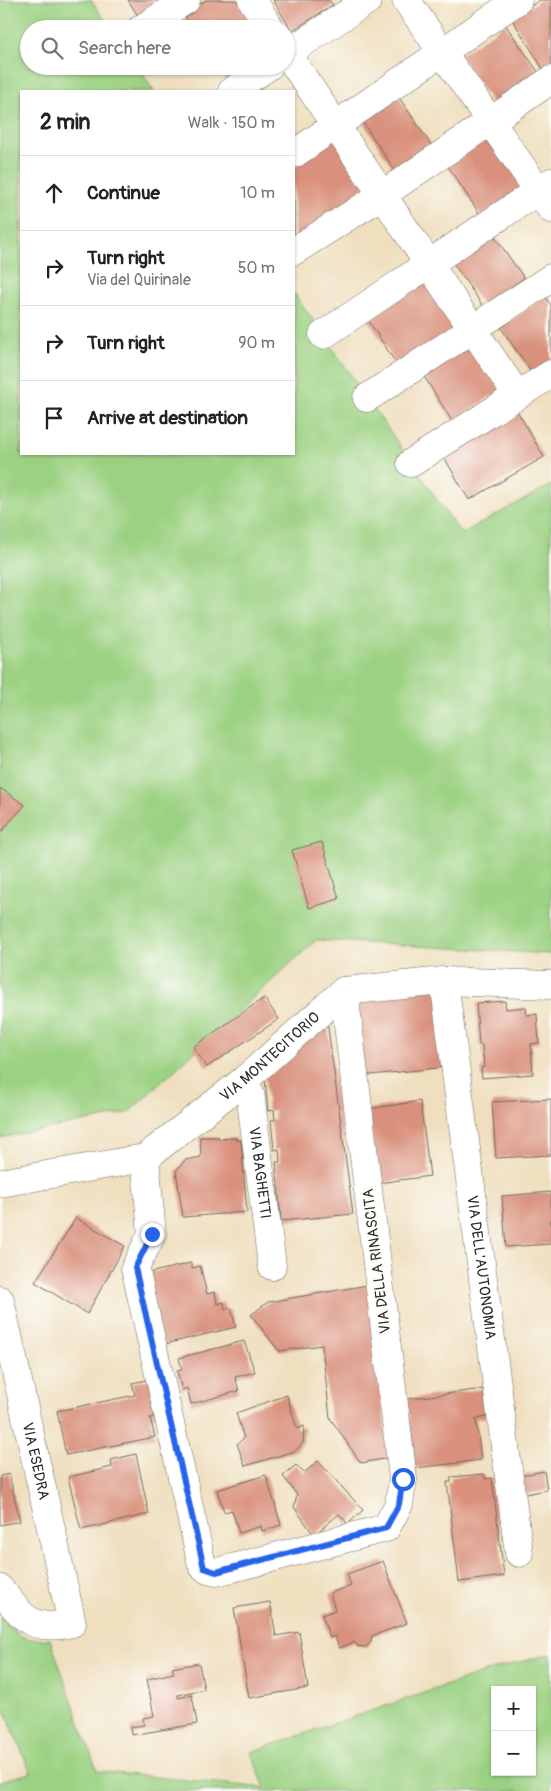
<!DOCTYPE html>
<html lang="en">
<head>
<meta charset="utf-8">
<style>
  :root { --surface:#fff; --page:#f2f2f2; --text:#222; --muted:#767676; --line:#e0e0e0 }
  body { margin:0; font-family:Pangolin,sans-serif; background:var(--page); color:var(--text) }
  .controls { position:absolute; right:15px; bottom:15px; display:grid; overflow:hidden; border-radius:0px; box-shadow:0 1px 4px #0004 }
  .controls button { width:45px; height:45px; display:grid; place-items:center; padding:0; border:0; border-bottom:1px solid var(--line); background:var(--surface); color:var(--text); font:25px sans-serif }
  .stop { position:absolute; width:15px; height:15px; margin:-11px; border:4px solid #2563eb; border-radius:50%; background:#fff }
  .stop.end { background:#2563eb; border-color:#fff; box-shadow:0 1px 5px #0008 }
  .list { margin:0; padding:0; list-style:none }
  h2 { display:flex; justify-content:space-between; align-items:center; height:65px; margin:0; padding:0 20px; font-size:21px }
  h2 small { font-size:16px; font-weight:400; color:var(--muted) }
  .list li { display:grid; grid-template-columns:32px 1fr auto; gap:15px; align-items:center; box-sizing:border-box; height:75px; padding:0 20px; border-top:1px solid var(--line) }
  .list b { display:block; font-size:19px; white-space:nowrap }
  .list p { margin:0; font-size:16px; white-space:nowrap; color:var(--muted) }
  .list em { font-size:16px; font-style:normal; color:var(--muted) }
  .icon { flex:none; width:28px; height:28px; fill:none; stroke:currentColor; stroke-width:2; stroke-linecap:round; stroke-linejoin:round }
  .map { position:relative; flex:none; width:551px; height:1791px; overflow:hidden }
  .search { position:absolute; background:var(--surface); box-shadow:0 1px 4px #0004; left:20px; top:20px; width:275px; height:55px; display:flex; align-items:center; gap:12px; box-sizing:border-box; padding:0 18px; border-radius:28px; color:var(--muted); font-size:19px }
  .panel { position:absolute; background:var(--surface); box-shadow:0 1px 4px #0004; left:20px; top:90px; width:275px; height:365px; border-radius:0px }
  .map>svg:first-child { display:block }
  .green { fill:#9bd182; stroke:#637e56; fill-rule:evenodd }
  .building { fill:#d9907c }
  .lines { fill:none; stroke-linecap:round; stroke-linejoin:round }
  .minor-casing { stroke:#706a5f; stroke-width:29 }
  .minor { stroke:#fff; stroke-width:28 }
  .route { stroke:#2563eb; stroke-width:6 }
  .labels { text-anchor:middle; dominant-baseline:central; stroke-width:4.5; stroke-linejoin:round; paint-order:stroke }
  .street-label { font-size:15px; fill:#2b2b2b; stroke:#fdfcf7 }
</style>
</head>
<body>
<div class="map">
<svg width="551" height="1791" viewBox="0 0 551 1791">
  <rect width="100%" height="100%" fill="#fdfcf7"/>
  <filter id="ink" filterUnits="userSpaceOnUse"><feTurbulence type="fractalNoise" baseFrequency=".02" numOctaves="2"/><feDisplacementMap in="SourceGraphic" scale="10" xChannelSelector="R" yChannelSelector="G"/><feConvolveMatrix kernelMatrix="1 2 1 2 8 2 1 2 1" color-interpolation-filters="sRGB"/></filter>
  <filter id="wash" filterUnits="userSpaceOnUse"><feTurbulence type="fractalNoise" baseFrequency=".0096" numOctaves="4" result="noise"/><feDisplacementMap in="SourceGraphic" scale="20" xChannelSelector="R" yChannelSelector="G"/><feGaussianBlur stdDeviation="1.12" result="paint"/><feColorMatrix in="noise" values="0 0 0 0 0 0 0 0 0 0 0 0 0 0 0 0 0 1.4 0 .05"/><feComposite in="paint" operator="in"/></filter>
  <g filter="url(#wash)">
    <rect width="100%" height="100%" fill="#efdfbf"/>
    <path class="green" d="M0,0H91L111,29H29V66H137L154,91H21V454H294V293L461,534L551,485V954L316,940L128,1113L0,1138Z
      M0,1616C16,1636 24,1641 50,1639L97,1771L265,1788L251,1752L494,1669L551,1654V1791H0V1781L31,1773L0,1699ZM495,1690H532V1772H495Z"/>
    <g id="blocks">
      <path class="building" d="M128,0H174L141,21Z
        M206,0H236L256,29H193L184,15Z
        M273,0H329L333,5L292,31Z
        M540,0H551V67L545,72L512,19Z
        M505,24L541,76L495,107L460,55Z
        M219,66H253L229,82Z
        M396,93L434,149L397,174L360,118Z
        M493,134L527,185L481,216L447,165Z
        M338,136L374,187L298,239L294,233V167Z
        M493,234L524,278L483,306L453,263Z
        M427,277L459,325L398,366L366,317Z
        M545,297L551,305V364L534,376L501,328Z
        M470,342L501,390L452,421L422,373Z
        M516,409L544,457L469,500L441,452Z
        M0,788L25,805L0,833Z
        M322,842L339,899L309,908L292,850Z
        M439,987L447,1067L361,1076L352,996Z
        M264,998L279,1019L207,1067L193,1047Z
        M505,1001L506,1009L526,1007L527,1015L537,1014L539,1043L531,1044L533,1074L482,1078L481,1068L484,1067L482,1045H479L476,1003Z
        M326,1013L353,1214L281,1221L276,1162H280L279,1149L274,1150L271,1120H275L274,1110L268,1111L264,1067Z
        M551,1099V1155L496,1158L492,1102Z
        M420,1101L430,1176L378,1183L368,1109Z
        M200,1137H219V1139L236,1138V1140H241L247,1212L183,1217L176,1171L185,1160L201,1157Z
        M551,1192V1244L506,1247L502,1196Z
        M76,1218L125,1246L87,1314L35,1282Z
        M191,1263L192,1268L200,1266L207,1294L215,1292L217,1304L224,1302L225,1309L231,1308L236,1327L161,1345L149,1273Z
        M368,1285L389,1458L361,1463L330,1418L322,1345L279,1351L251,1315L268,1302Z
        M244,1341L255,1372L235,1377L239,1391L191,1404L187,1388L182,1390L177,1371L182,1370L179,1358Z
        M152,1379L160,1416L150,1418L155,1437L66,1455L57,1411L135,1395L132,1383Z
        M483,1389L487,1417L476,1419L481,1460L416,1468L407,1399Z
        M287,1395L297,1429L304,1426L303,1443L295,1451L245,1466L237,1444L244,1438L236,1413Z
        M136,1454L149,1514L81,1530L68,1477L112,1467L111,1460Z
        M318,1461L363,1510L348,1524L339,1514L314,1535L294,1507L297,1495L283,1476L296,1465L304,1473Z
        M544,1471L547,1490L520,1495L517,1476Z
        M9,1474L20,1521L0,1525V1476Z
        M484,1474L485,1479L492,1478L504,1576L459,1582L447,1482H451V1477Z
        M266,1475L281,1525L262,1531L261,1526L239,1533L232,1510L224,1512L217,1490Z
        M383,1561L407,1623L372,1636L371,1642L366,1647L357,1646L354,1642L339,1648L335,1636L330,1638L322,1615L335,1610L330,1593L351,1586L347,1574Z
        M270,1602L276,1636L299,1632L308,1688L249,1698L234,1608Z
        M199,1663L204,1689L178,1695V1698L192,1695L197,1724L131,1735L130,1727L144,1725L143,1718L154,1716L147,1679L174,1673L172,1668Z"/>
    </g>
  </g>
  <g filter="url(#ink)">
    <use href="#blocks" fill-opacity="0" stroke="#706a5f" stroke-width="1"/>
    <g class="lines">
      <defs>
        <g id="minor">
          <path d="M252,0L271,29"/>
          <path d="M406,0L551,209"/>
          <path d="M141,29L186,0"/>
          <path d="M286,52L517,395"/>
          <path d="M286,54L368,0"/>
          <path d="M232,91L269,66"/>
          <path d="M294,154L518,0"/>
          <path d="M294,251L382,195L551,80"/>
          <path d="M323,335L551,182"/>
          <path d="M367,398L551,278"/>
          <path d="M411,463L551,374"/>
          <path id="s1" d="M444,981L519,1553"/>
          <path id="s2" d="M242,1082L250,1093L272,1266"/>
          <path d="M145,1158L152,1234L135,1268L202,1565L208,1570L217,1572L386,1528L399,1504L403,1479L344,991"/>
          <path id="s3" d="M0,1183L145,1158L242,1082L344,991L444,981L551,985"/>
          <path id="s4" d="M0,1300L72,1623C31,1632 24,1619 0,1589"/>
        </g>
      </defs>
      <use href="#minor" class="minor-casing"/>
      <use href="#minor" class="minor"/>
    </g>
  </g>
  <g class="lines" filter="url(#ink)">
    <path class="route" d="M152,1234L135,1268L204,1568L216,1572L386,1528L399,1504L403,1479"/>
  </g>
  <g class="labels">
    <g class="street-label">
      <text stroke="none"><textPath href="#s3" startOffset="308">VIA MONTECITORIO</textPath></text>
      <text stroke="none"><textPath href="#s2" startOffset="94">VIA BAGHETTI</textPath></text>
      <text transform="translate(377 1261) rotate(-97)">VIA DELLA RINASCITA</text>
      <text stroke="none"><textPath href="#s1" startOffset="289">VIA DELL'AUTONOMIA</textPath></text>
      <text stroke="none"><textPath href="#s4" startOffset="165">VIA ESEDRA</textPath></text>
    </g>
  </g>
</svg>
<div class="controls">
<button>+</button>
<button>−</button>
</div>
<div class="stop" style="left:403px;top:1479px"></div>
<div class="stop end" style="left:152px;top:1234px"></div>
<div class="search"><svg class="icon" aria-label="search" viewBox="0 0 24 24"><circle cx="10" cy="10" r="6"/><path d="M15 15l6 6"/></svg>Search here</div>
<section class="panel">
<h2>2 min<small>Walk · 150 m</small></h2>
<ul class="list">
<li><svg class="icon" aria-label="ahead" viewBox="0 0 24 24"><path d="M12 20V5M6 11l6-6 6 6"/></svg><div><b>Continue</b></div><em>10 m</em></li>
<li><svg class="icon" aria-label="right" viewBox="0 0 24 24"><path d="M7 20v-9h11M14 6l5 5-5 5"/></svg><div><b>Turn right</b><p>Via del Quirinale</p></div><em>50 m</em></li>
<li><svg class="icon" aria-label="right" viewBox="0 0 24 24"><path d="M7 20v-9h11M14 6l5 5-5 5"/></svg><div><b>Turn right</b></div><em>90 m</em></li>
<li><svg class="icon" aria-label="arrive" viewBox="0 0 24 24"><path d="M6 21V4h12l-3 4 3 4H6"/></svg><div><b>Arrive at destination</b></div></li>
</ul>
</section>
</div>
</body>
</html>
